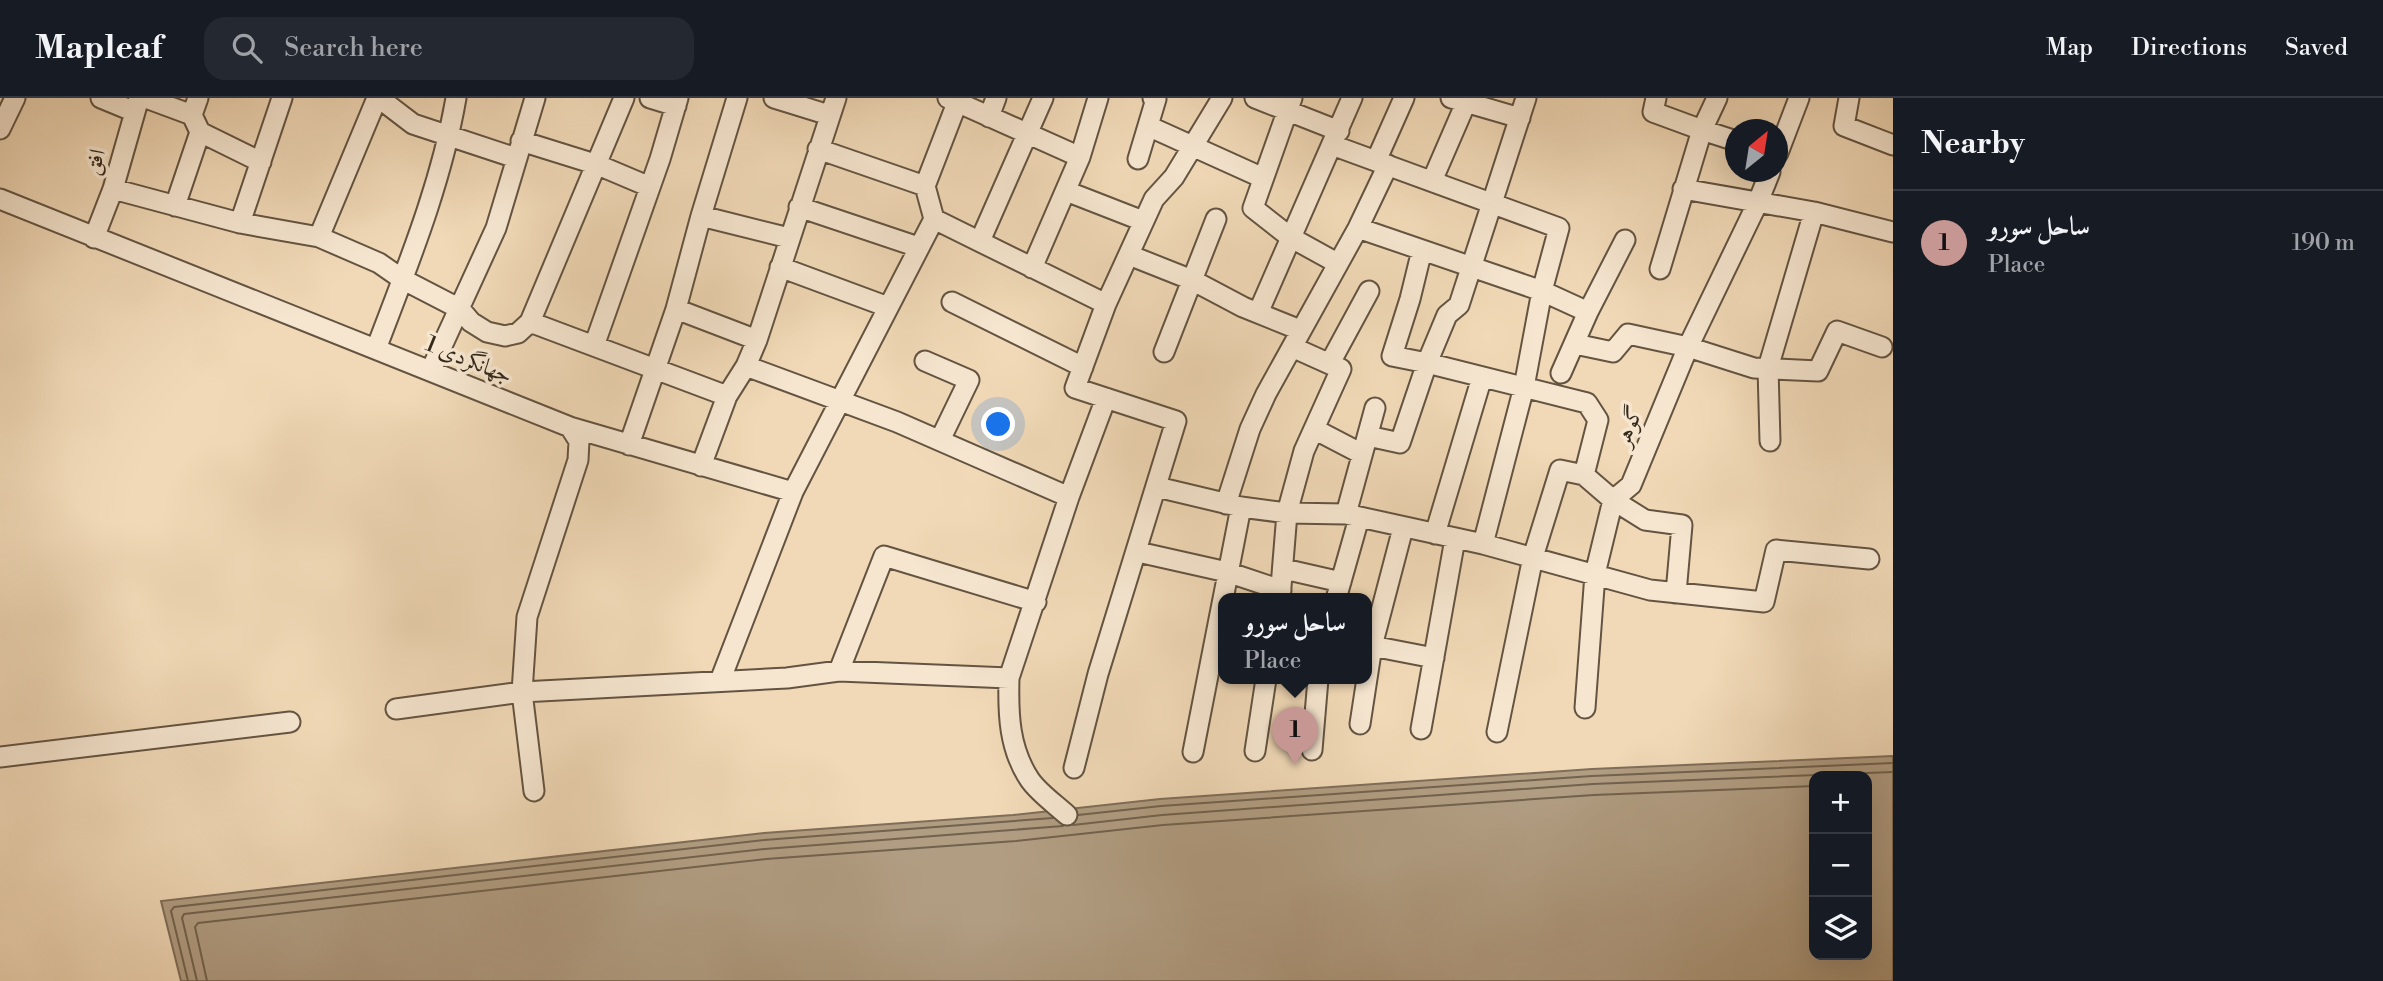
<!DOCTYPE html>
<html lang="en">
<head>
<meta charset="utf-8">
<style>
  :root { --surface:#171b24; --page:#242831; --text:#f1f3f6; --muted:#9ea1a6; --line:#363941; --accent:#c59692 }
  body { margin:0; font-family:"Libre Bodoni",Amiri,serif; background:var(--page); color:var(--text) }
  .controls { position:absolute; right:21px; bottom:21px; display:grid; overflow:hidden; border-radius:14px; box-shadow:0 7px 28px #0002 }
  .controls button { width:63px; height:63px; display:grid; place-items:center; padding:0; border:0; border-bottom:2px solid var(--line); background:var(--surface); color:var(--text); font:35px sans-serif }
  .compass { position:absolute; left:1725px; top:21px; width:63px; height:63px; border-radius:50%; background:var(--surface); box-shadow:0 7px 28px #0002; rotate:30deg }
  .you { position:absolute; left:999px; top:327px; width:24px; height:24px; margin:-18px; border:5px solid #fff; border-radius:50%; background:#1a73e8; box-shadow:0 0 0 10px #1a73e833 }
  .badge { display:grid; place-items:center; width:46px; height:46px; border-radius:50%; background:var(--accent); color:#111; font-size:23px; font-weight:700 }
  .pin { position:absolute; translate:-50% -58px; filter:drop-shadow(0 2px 4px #0008) }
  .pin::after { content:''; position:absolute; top:37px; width:24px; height:21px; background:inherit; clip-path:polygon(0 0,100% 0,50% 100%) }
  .popup { position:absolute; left:1218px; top:495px; width:154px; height:91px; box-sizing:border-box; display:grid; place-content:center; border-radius:14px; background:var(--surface); filter:drop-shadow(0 2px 5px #0005); font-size:23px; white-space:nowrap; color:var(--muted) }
  .popup b { font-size:26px; color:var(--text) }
  .popup::after { content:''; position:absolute; left:50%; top:100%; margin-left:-14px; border:14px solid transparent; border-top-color:var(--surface) }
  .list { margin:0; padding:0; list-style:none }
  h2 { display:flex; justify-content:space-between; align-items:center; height:91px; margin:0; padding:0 28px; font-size:30px }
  h2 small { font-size:23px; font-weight:400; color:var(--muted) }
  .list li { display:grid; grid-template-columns:46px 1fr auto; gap:21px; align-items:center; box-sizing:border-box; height:105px; padding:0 28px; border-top:2px solid var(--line) }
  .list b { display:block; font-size:26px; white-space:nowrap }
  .list p { margin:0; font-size:23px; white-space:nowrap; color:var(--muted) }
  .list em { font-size:23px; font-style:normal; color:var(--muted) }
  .icon { flex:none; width:38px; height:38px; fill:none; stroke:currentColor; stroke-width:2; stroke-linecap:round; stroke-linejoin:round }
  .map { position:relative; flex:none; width:1893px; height:883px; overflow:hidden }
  header { display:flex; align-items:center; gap:42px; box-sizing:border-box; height:98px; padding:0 35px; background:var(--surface); border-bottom:2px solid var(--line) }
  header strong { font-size:33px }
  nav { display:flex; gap:38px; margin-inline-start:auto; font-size:24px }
  .search { width:490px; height:63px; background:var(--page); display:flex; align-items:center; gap:18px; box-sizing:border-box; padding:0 24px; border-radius:21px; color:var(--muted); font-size:26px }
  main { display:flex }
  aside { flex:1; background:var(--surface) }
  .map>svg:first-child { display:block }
  .water { fill:#b19d82; stroke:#7f6e59; stroke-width:2; fill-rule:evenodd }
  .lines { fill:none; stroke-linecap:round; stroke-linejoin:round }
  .shore { stroke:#72624e; stroke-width:2 }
  .minor-casing { stroke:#635442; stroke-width:23 }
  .minor { stroke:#f6e6d0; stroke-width:19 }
  .labels { text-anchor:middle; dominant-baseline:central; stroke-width:7; stroke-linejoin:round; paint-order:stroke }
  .street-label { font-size:23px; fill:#34281b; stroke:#f6e6d0 }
</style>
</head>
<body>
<header>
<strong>Mapleaf</strong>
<div class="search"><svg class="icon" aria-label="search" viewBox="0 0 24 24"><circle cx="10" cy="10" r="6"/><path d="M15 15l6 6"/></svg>Search here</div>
<nav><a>Map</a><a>Directions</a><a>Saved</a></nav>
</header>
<main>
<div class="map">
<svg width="1893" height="883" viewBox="0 0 1893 883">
  <rect width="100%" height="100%" fill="#f1d9b7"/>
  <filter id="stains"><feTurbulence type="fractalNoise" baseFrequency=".00286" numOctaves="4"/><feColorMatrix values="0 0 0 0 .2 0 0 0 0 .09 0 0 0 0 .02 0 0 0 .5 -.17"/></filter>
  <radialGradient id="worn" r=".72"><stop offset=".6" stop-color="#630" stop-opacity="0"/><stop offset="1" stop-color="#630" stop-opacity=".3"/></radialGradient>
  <path class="water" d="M1893,658V883H181L161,803L764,735L1013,717L1160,701L1592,671ZM1814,678H1867V857H1814Z"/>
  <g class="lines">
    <path class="shore" d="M1078,717L1161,708L1592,678L1893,665
      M1073,727L1162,717L1593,686L1893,674
      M188,883L171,813L174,809L764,742L1053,720
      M197,883L182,820L184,816L765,751L1063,728
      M207,883L195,829L198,825L766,761L1016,743L1163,727L1594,697L1814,688"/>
    <defs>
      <path id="minor" d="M101,0L135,14
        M146,0L192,17
        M379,0L413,26L516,60
        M650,0L676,8
        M774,0L829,17
        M836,0L757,242L746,268L897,324L1069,399
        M948,0L1080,59
        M1255,0L1339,33
        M1292,0L1253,110L1290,139L1337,165
        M1451,0L1520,20
        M1656,0L1653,14L1702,32L1660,171
        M1717,0L1702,32L1736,43
        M1849,0L1844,28L1893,47
        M957,5L925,88L934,121L1106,206L1075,290L1176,323L1098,576L1074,670
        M989,19L996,0
        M1148,28L1263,80
        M0,31L15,0
        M200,34L261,64
        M521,43L598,67L650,89
        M1332,47L1559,130L1542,193L1524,289L1483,446
        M818,51L925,88
        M1778,55L1799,0
        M1138,61L1156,1L1153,0
        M1376,63L1404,0
        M1432,83L1468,0
        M113,91L240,125L319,139L379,165L402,181L460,211L471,224L487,234L505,238L518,235L530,224L624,0
        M1683,91L1814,114L1893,134
        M1066,93L1143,123
        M0,101L570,329L579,343L578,362L527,519L522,594L534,693
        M175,108L200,34L192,17L198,0
        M799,109L918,149
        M701,118L789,140
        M240,125L282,0
        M1358,130L1542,193L1588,214
        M319,139L377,0
        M94,140L113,91L139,0
        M980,143L1043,0
        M1422,152L1410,201L1392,258L1427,265L1587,305L1598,322L1584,377
        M1129,157L1192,182L1243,209L1300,232
        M780,169L888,209
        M1032,170L1080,59L1098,0
        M952,204L1083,269
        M1106,206L1154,101L1174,79L1222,0
        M676,211L757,242
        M1258,215L1352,0
        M530,224L727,298
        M1575,246L1613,254L1628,236L1688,249L1754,270L1818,273L1837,233L1882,249
        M594,248L660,61L678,0
        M376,251C407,169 441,87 456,0
        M1164,254L1216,121
        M925,263L969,282L940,342
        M1330,265L1369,193
        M431,272L496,130L535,0
        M1561,275L1588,214L1625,142
        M570,329L793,394
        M1314,331L1362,356
        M1368,338L1400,345L1427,265L1447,217L1459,207L1526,0
        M1770,343L1768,270L1814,114
        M629,347L676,211L701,118L737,0
        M701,368L727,298L746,268
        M1157,389L1241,409L1287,415L1346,416L1483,446L1650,492L1764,504L1776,452L1869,461
        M1226,406L1250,331L1266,296L1358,130L1388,67
        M1346,416L1375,310
        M1435,436L1482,279
        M1138,454L1227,474L1281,492
        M1284,471L1341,484
        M1280,501L1287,415L1304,353L1341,271L1292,249
        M1336,501L1359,420
        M1367,547L1434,560
        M839,573L884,458L1036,504
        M1009,580C1008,616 1009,651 1030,682C1039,695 1055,706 1067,717
        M720,583L793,394L934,121
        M1585,610L1595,476L1613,402L1631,387L1688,249L1758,104L1770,74
        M396,611L522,594L787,580L839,573L1009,580L1069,399L1106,300
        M1360,626L1372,548L1403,430
        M1421,631L1455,441
        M1497,634L1533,459L1560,372L1584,377L1613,402L1645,422L1682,427L1676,495
        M1312,652L1318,581
        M1255,653L1266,581
        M1193,654L1241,409
        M0,659L290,624"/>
    </defs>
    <use href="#minor" class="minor-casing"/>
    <use href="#minor" class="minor"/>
  </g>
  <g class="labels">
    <g class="street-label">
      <text transform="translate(95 64) rotate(-74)">افق</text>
      <text transform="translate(469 262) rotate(22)">جهانگردی 1</text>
      <text transform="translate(1629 328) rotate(-68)">گوهر</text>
    </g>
  </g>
  <rect width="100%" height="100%" filter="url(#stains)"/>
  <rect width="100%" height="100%" fill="url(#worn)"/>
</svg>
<div class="controls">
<button>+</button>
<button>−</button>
<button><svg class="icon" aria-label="layers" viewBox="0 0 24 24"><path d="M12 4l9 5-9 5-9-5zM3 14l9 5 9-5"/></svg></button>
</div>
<svg class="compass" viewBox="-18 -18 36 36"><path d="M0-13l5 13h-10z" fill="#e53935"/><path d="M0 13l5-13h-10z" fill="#9ea1a6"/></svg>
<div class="you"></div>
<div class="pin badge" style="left:1295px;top:667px">1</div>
<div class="popup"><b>ساحل سورو</b>Place</div>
</div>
<aside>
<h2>Nearby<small></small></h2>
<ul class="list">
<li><span class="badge">1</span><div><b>ساحل سورو</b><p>Place</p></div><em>190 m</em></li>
</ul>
</aside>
</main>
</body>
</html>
